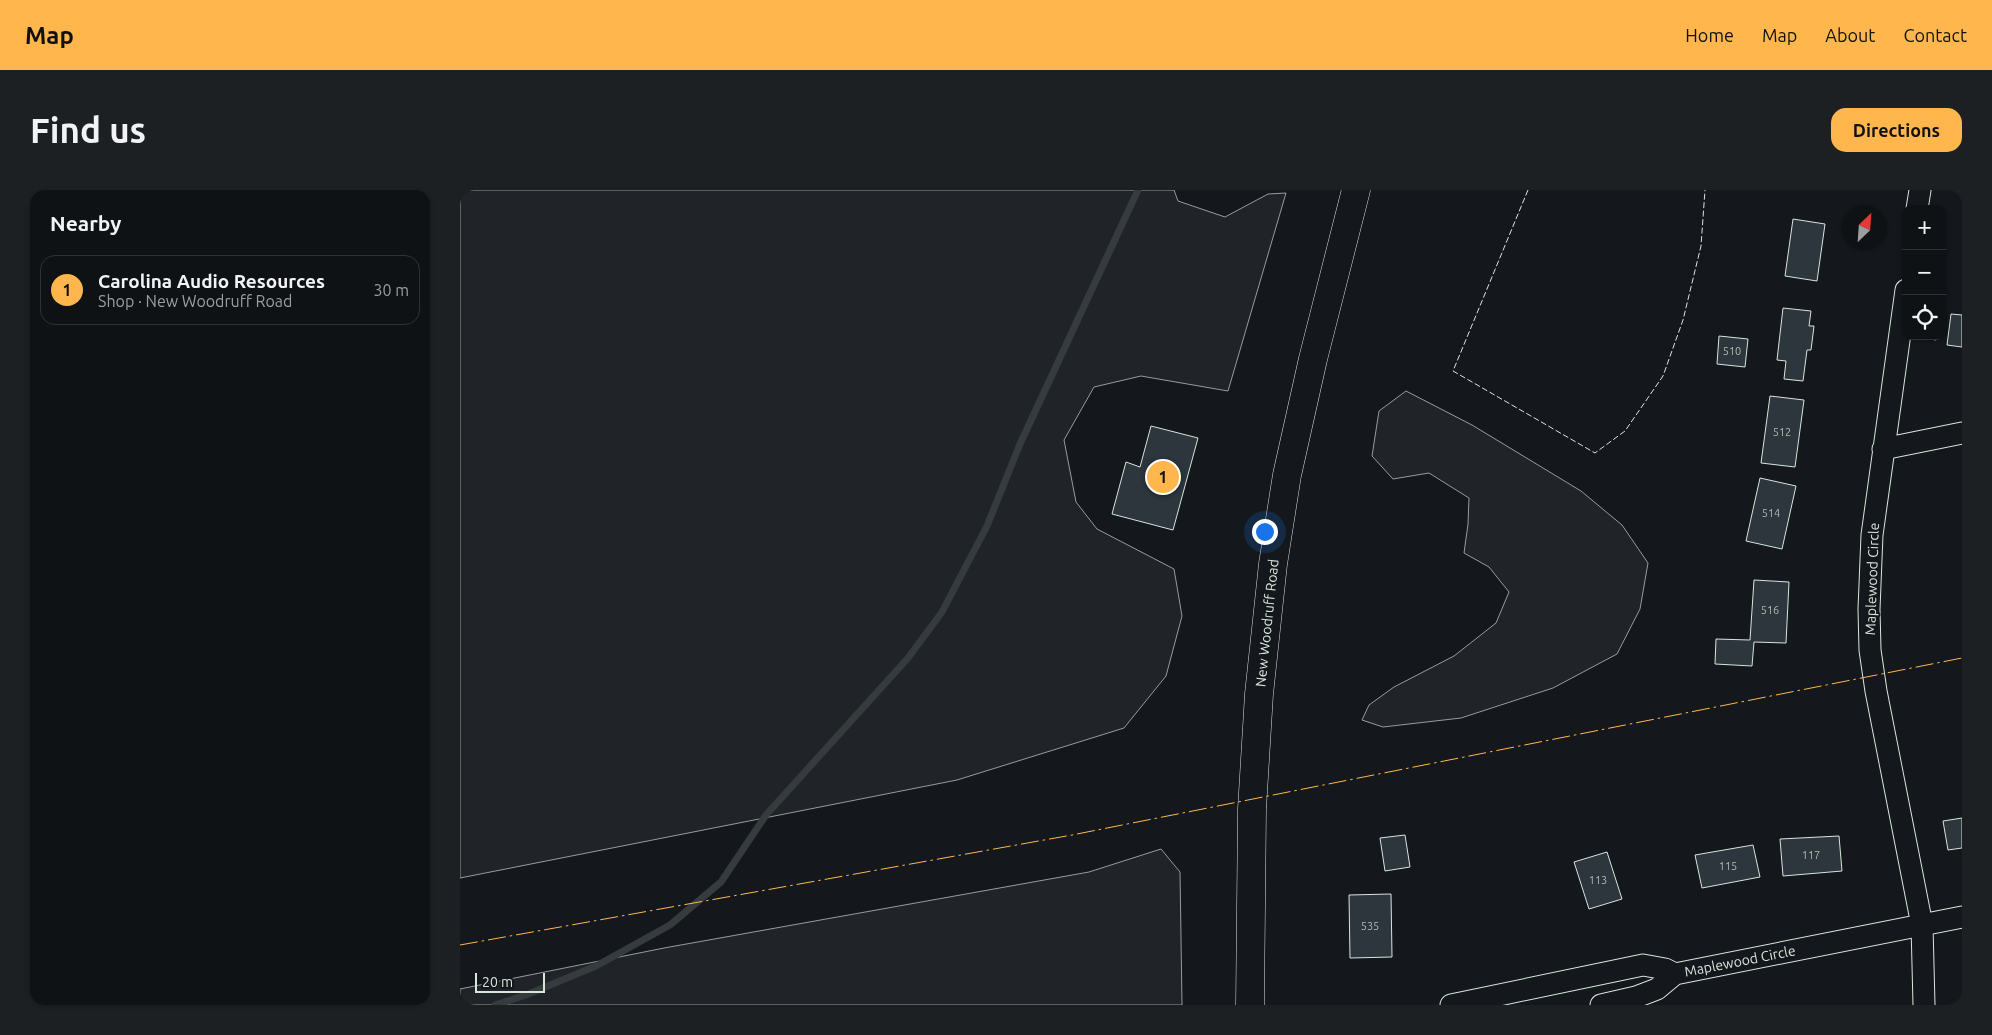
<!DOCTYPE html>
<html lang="en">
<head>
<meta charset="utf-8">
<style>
  :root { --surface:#0f1215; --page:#1d2022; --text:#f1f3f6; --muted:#9b9ea0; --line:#2f3234; --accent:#ffb74d }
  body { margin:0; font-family:Ubuntu,sans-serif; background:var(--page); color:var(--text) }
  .controls { position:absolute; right:15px; top:15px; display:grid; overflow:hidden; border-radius:10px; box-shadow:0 1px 4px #0004 }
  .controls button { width:45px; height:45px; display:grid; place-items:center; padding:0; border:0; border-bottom:1px solid var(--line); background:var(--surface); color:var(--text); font:25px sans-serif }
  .compass { position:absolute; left:1382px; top:15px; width:45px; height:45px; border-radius:50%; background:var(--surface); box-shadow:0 1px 4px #0004; rotate:25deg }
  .scale { position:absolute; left:15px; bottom:12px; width:70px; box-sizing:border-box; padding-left:5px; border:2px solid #d8e6dc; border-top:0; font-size:14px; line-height:18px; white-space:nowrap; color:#d8e6dc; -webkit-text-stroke:4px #14181c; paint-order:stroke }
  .you { position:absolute; left:804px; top:341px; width:18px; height:18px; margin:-12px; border:4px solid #fff; border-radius:50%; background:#1a73e8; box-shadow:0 0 0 8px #1a73e833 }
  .badge { display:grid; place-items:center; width:32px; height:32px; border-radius:50%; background:var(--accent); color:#111; font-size:16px; font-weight:700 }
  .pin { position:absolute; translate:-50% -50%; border:2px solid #fff; box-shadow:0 1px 5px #0006 }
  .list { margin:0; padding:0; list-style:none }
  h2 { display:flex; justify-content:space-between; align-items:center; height:65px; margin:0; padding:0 20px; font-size:21px }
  h2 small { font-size:16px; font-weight:400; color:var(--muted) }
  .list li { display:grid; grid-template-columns:32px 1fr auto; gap:15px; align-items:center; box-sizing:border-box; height:70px; margin:0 10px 10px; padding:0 10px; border:1px solid var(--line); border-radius:15px }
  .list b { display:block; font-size:19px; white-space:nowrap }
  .list p { margin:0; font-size:16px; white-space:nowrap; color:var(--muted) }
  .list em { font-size:16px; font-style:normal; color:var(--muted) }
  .icon { flex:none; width:28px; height:28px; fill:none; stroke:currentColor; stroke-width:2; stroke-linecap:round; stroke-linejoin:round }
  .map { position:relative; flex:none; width:1502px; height:815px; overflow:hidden; border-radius:15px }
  header { display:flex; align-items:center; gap:30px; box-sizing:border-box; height:70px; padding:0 25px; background:var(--accent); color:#111 }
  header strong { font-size:24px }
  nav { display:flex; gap:28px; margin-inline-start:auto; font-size:18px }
  .intro { display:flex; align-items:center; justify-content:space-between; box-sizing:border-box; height:120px; padding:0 30px }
  h1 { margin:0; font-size:35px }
  .button { padding:12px 22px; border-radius:15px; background:var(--accent); color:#111; font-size:18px; font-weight:700 }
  main { display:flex; gap:30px; padding:0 30px }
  aside { flex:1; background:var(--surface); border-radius:15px; box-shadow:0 1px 4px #0004 }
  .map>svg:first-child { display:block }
  .green { fill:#202428; stroke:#939e99 }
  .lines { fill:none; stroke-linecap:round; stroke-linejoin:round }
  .stream { stroke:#363b3e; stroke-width:7 }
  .building { fill:#2c363c; stroke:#d8e6dc }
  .street-casing { stroke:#d8e6dc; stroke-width:23 }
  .secondary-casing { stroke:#d8e6dc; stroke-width:29 }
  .street { stroke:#14181c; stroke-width:21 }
  .secondary { stroke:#14181c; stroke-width:28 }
  .fence { stroke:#d8e6dc; stroke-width:1; stroke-dasharray:6 2.5; stroke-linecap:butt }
  .power { stroke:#ffb74d; stroke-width:1; stroke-dasharray:18 4 2.5 4; stroke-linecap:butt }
  .labels { text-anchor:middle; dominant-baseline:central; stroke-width:4; stroke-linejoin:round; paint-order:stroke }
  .number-label { font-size:11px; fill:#adbab4 }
  .street-label { font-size:14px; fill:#d8e6dc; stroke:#14181c }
</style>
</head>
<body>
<header>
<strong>Map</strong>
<nav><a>Home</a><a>Map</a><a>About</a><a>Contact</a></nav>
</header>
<div class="intro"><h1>Find us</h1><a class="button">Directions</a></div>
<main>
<aside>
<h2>Nearby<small></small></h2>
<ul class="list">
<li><span class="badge">1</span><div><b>Carolina Audio Resources</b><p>Shop · New Woodruff Road</p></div><em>30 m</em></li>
</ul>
</aside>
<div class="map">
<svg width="1502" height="815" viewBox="0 0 1502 815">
  <rect width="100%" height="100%" fill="#14181c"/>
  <path class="green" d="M0,0H714L718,11L765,27L808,4L826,3L768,201L681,186L634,197L604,250L616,312L637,339L714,379L722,426L706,486L664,538L497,590L0,688Z
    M946,201L1012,235L1121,301L1162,335L1188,373L1180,419L1157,464L1093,498L1001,528L923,537L902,530L909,515L934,497L994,466L1036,433L1049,402L1029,377L1004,363L1008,334L1009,308L969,283L933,289L912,266L919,221Z
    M701,659L720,682L722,815H0V799L204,758L629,682Z"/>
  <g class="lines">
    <path class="stream" d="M35,815L66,805L136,776L210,735L261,692L306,625L448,468L482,422L527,336L560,254L678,0"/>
  </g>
  <path class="building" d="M1333,29L1365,34L1357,91L1325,86Z
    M1323,118L1351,121L1349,136H1354L1351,160H1347L1343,191L1324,189L1326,171L1317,170Z
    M1491,124L1502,125V157L1487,155Z
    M1259,146L1288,149L1285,177L1257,174Z
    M1455,146H1477L1476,150Z
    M1310,206L1344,210L1335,277L1301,273Z
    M691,236L738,248L713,340L652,324L666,272L680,277Z
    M1300,288L1336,296L1322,359L1286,351Z
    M1294,390L1329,392L1326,453L1294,452L1292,476L1255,474L1256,449L1290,450Z
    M1502,628V658L1488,660L1483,631Z
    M945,645L950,677L925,681L920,648Z
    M1379,646L1382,681L1323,686L1320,649Z
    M1293,655L1300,687L1242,698L1235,665Z
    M1147,662L1162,709L1129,719L1114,672Z
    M931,704L932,767L890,768L889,705Z"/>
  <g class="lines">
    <defs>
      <path id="street" d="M1457,19L1460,0
        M1446,100L1412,345L1409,419L1410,460L1416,501L1462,735L1464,815
        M1423,259L1502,243
        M991,815L1183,775L1205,779L1215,784
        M1141,815L1176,807L1197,799L1215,784L1502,727"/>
      <path id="secondary" d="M790,815L792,619L799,504L813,374L827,285L853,169L896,0"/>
    </defs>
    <use href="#street" class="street-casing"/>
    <use href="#secondary" class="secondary-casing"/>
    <use href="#street" class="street"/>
    <use href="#secondary" class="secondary"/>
    <path class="fence" d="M1068,0L993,181L1135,263L1165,241L1203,186L1223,130L1241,56L1245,0"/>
    <path class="power" d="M0,755L612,645L1502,468"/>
  </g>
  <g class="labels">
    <g class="number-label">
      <text x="1272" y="161">510</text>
      <text x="1322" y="242">512</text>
      <text x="1311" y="323">514</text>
      <text x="1310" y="420">516</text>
      <text x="1351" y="665">117</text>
      <text x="1268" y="676">115</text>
      <text x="1138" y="690">113</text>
      <text x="910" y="736">535</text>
    </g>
    <g class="street-label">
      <text transform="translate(1412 389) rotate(-88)">Maplewood Circle</text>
      <text transform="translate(807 433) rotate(-84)">New Woodruff Road</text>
      <text transform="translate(1280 771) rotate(-11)">Maplewood Circle</text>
    </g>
  </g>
</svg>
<div class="controls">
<button>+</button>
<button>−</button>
<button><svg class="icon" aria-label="locate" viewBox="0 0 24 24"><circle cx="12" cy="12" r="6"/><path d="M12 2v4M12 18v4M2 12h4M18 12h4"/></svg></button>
</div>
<svg class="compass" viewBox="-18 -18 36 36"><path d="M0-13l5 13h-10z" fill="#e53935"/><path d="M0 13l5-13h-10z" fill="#9b9ea0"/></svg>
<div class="scale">20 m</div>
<div class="you"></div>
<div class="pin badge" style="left:703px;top:287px">1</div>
</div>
</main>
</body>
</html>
